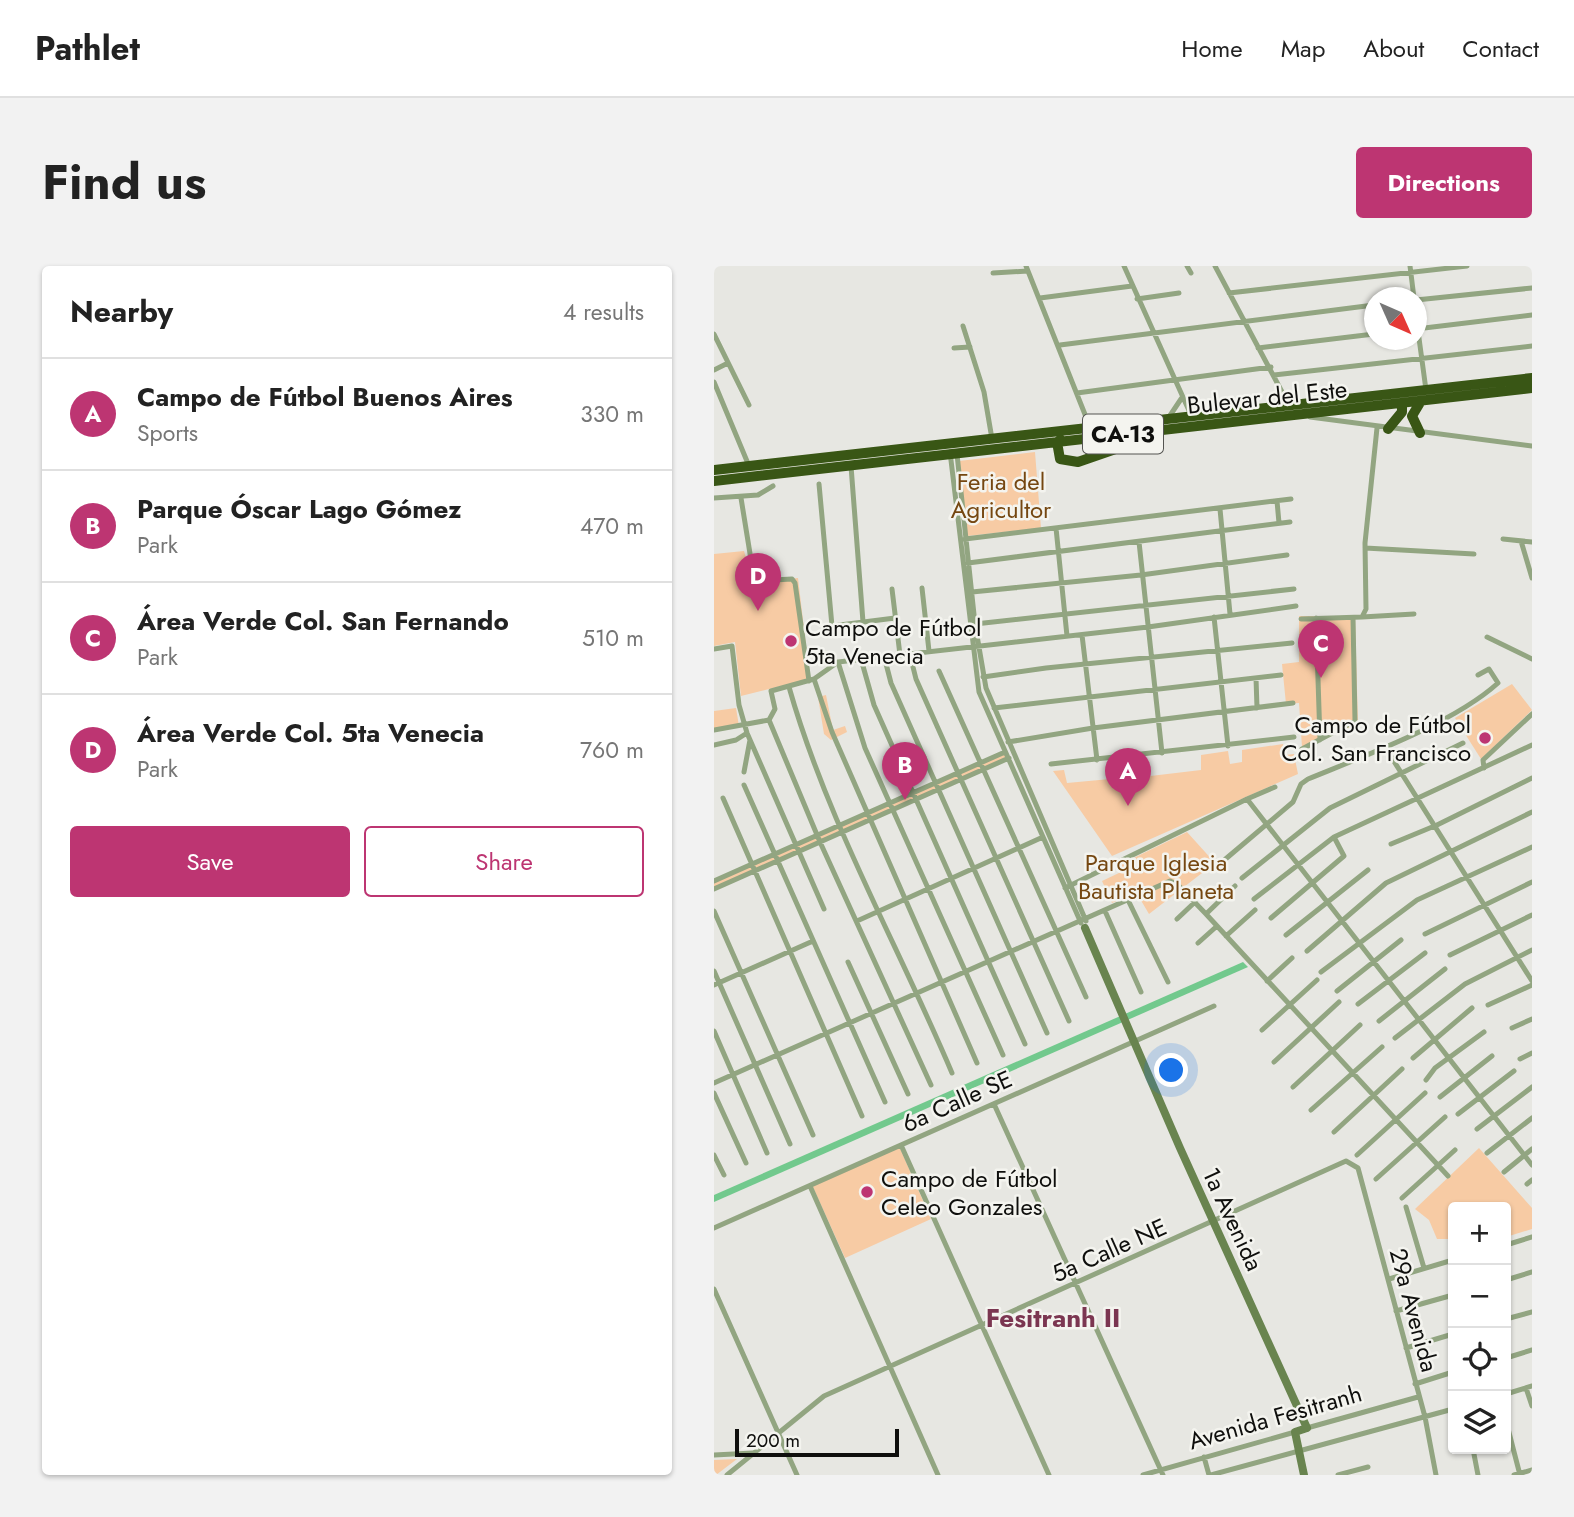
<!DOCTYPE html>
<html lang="en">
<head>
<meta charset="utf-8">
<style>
  :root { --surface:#fff; --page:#f2f2f2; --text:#222; --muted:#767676; --line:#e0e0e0; --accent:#bd3572 }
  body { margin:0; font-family:Jost,sans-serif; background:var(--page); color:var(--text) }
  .controls { position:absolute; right:21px; bottom:21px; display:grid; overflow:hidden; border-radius:7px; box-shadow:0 2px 5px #0004 }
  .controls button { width:63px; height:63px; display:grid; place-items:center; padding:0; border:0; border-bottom:2px solid var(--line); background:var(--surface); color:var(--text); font:35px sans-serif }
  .compass { position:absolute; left:650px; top:21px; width:63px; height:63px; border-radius:50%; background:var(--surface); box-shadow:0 2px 5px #0004; rotate:135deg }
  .scale { position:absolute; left:21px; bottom:18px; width:164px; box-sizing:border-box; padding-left:7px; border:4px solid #0f0f0d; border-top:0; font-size:19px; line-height:24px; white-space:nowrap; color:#0f0f0d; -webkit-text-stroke:5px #f4f4ef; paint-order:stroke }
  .you { position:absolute; left:458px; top:805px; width:24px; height:24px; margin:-18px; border:5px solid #fff; border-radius:50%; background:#1a73e8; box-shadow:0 0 0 10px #1a73e833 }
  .badge { display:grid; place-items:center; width:46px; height:46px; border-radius:50%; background:var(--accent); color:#fff; font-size:23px; font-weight:700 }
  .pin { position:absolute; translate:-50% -58px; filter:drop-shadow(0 2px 4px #0008) }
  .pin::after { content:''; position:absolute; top:37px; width:24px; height:21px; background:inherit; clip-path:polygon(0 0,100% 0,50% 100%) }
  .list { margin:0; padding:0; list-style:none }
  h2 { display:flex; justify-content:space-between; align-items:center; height:91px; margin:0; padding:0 28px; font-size:30px }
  h2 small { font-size:23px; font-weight:400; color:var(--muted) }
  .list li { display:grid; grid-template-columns:46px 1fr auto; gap:21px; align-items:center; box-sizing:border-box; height:112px; padding:0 28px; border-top:2px solid var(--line) }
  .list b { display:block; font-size:26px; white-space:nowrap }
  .list p { margin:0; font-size:23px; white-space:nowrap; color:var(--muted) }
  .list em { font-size:23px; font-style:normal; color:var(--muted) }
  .actions { display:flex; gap:14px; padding:21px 28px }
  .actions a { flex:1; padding:16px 0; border:2px solid var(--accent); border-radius:7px; text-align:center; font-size:24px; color:var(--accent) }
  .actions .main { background:var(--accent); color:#fff }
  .icon { flex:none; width:38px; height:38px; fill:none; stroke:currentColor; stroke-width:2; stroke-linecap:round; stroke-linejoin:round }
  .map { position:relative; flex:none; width:818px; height:1209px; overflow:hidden; border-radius:7px }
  header { display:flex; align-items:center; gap:42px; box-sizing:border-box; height:98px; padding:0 35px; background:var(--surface); border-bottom:2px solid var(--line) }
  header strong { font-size:33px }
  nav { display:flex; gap:38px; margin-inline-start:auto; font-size:24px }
  .intro { display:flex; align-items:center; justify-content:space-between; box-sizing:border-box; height:168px; padding:0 42px }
  h1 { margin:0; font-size:49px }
  .button { padding:18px 32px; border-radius:7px; background:var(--accent); color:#fff; font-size:24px; font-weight:700 }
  main { display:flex; gap:42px; padding:0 42px }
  aside { flex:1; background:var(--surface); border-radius:7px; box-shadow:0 2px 5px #0004 }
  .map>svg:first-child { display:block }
  .green { fill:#f7cba4 }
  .water { fill:#72c98d }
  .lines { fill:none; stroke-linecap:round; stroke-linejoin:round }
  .street { stroke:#92a581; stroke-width:5 }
  .secondary { stroke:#69844f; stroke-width:8 }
  .highway { stroke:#395615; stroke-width:10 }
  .poi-dot { fill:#bd3572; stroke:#f4f4ef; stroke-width:2.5 }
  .labels { text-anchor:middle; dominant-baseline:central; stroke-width:5; stroke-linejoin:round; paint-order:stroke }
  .shield { fill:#f4f4ef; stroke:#545451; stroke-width:2 }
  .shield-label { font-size:23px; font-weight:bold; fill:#0f0f0d }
  .street-label { font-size:24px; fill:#0f0f0d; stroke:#f4f4ef }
  .park-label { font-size:24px; fill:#754711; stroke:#f4f4ef }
  .poi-label { font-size:24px; fill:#0f0f0d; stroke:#f4f4ef; text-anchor:start }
  .neighbourhood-label { font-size:26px; font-weight:bold; fill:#7b3651; stroke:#f4f4ef }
</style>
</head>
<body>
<header>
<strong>Pathlet</strong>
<nav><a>Home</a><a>Map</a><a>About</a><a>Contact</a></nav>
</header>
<div class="intro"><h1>Find us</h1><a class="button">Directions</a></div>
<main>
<aside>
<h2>Nearby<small>4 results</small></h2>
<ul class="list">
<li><span class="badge">A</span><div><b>Campo de Fútbol Buenos Aires</b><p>Sports</p></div><em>330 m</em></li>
<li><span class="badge">B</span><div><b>Parque Óscar Lago Gómez</b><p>Park</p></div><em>470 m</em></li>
<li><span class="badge">C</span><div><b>Área Verde Col. San Fernando</b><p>Park</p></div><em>510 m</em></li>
<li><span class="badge">D</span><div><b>Área Verde Col. 5ta Venecia</b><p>Park</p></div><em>760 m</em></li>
</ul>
<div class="actions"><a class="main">Save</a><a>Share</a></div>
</aside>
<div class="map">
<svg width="818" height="1209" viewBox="0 0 818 1209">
  <rect width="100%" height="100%" fill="#e7e7e2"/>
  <path class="green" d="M321,186L327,262L253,270L245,195Z
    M30,285C37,313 58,315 84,312L96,413L27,430L21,376L0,380V288Z
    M585,350H641L644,458L588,481L585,437L572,438L568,398L585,396Z
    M798,418L818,444L767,493L741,452Z
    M112,429L119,464L131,460L133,466L117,474L110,468L104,431Z
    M22,442L25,460L0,463V445Z
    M569,478L571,489L580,488L584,508L398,590L339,505L350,504L353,517L396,513L395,499L427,495L428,511L487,504V489L514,485L516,498L528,496V484Z
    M290,487L293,492L0,622V616Z
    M473,566L501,597L435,648L422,626L398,637L388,615L407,606L405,599Z
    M185,880L217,953L131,992L98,919Z
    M765,882L818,942V963L792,971V941H739V973H723L715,954L701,943Z
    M23,1193L2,1209H0V1194Z"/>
  <path class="water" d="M529,696L534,701L0,936V929Z"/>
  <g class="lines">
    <path class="street" d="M312,0L376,161
      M410,0L477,149
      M473,0L477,7
      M501,0L575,139
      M696,0L700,32
      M279,7L314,5
      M515,27L753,0
      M326,32L418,20
      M423,33L465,27
      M702,34L818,22
      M702,50L712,124
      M249,60L270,126L278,173
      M702,63L818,49
      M0,68L35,139
      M346,79L660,39
      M240,82L256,81
      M544,82L660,68
      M0,104L14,97
      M560,109L818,80
      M0,116L35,200
      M363,127L557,101
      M455,151L467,133
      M596,151L818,180
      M236,186L265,426L367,657
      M243,188L261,358L272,422L372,655
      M137,200L149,356
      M105,218L118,360L181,352
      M0,232L44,229L59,220
      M27,232L39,306L60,314L78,313L81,317L95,415
      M563,235L565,257
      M506,243L516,348
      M342,262L353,370
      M251,273L577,233
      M789,273L818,276
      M807,275L818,312
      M425,276L448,487
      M651,282L760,288
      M254,297L576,256
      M208,322L215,385
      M178,323L186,389
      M258,326L427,309L573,289
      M500,351L514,480
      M648,351L700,348
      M602,352L606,474
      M587,353L648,351L652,343L651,277L663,162
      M261,358L580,323
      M368,369L383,494
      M773,371L818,393
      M0,383L18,380L25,439L33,467L110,643
      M196,389L202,413L355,755
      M170,390L177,417L333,767
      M147,393L160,439L311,778
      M124,396L151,482L289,789
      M225,405L372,731
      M269,411L332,402L578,377
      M542,412L543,442
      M100,413L118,466L263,797
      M75,421C113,555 184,679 238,807
      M280,442L567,409
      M55,454L106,576L217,819
      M0,464L55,454L61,443L57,425L100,413L124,396L434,361L582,340
      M294,476L379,462L579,437
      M0,479L22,474L33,467
      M671,481L818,715
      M588,483L641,455L639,352
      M337,498L580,471
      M770,502L769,494L818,448
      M30,506L36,474
      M30,519L171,836
      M9,532L148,850
      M533,533L561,521
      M677,578L723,559L818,512
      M508,596L579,536L587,518L594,513C650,490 740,457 784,417L775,403L764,409
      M528,612L616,542L749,477
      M0,615L291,486
      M351,622L533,533L818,899
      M0,623L295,492
      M540,633L620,571L818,479
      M414,634L454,716
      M0,645L99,869
      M391,645L427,726
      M492,648L521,620
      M557,652L630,590L620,571
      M463,653L481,636
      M143,655L329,571
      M711,668L818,616
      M572,669L654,604
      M512,670L541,644
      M484,677L503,660
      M593,685L672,617L818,546
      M736,689L818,649
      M134,696L194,828
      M0,705L76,878
      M607,706L703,634L818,581
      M553,715L578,692
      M0,719L99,675
      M623,725L687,674
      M644,738L711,687
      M774,739L818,719
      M665,755L731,703
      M798,762L818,753
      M548,764L603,714
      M0,765L53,887
      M681,772L751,718L818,684
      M699,792L758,742
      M806,793L818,787
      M560,796L625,736
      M712,814L721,802L770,766
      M0,817L456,615L464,619L492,648L734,910
      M579,821L646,759
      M0,827L32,897
      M726,831L778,790
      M280,838L449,1209
      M597,844L668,781
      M744,848L800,805
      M763,863L818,821
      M620,866L688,803
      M187,879L335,1209
      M773,887L818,852
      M0,889L10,909
      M643,889L711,827
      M790,906L818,883
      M662,913L731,851
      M813,918L818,914
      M96,920L224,1209
      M688,932L741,884
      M692,941L710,1002
      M0,962L500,740
      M792,979L818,971
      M675,1013L739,994
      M792,1014L818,1006
      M0,1023L83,1209
      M682,1045L739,1029
      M792,1053L818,1046
      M692,1082L739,1068
      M792,1092L818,1084
      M701,1118L739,1106
      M812,1122L818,1140
      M792,1128L818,1120
      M792,1155L806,1209
      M593,1162L704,1131
      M759,1183L764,1209
      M0,1189L39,1187
      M490,1191L495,1209
      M13,1209L110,1130L632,895L644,902L711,1151L722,1209
      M429,1209L581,1166
      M497,1209L739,1143
      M624,1209L654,1201
      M800,1209L818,1204"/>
    <path class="secondary" d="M371,662L466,882L593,1162L581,1166L590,1209"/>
    <path class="highway" d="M674,163L688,146V138
      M706,167L698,150L707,135
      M347,174L343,176L346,193L364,196L442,169
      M0,204L818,112
      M0,215L818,122"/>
  </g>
  <g class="poi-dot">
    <circle cx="77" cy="375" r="7"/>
    <circle cx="771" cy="472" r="7"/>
    <circle cx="153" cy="926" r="7"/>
  </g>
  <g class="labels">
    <rect class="shield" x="369" y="148.5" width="80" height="39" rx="5"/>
    <g class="shield-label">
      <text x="409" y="168">CA-13</text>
    </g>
    <g class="street-label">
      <text transform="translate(553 131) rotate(-6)">Bulevar del Este</text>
      <text transform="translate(243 835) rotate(-24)">6a Calle SE</text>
      <text transform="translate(519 953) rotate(65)">1a Avenida</text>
      <text transform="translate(395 984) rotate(-24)">5a Calle NE</text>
      <text transform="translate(700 1044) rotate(75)">29a Avenida</text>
      <text transform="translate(561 1151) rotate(-16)">Avenida Fesitranh</text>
    </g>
    <g class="park-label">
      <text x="287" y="215">Feria del<tspan x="287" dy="28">Agricultor</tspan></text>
      <text x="442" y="596">Parque Iglesia<tspan x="442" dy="28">Bautista Planeta</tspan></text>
    </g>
    <g class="poi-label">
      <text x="91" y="361">Campo de Fútbol<tspan x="91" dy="28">5ta Venecia</tspan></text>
      <text x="757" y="458" text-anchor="end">Campo de Fútbol<tspan x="757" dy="28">Col. San Francisco</tspan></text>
      <text x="167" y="912">Campo de Fútbol<tspan x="167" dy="28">Celeo Gonzales</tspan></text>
    </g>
    <g class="neighbourhood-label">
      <text x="339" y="1052">Fesitranh II</text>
    </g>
  </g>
</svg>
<div class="controls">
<button>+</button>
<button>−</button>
<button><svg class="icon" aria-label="locate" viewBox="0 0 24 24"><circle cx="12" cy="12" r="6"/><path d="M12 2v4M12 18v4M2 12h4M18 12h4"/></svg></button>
<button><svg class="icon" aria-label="layers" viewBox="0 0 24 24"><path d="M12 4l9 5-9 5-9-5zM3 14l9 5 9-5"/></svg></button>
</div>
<svg class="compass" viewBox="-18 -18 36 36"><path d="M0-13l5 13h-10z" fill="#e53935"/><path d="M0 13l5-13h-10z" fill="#767676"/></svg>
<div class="scale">200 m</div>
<div class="you"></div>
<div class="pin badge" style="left:414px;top:540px">A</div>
<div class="pin badge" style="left:191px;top:534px">B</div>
<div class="pin badge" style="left:607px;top:412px">C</div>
<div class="pin badge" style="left:44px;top:345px">D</div>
</div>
</main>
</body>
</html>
